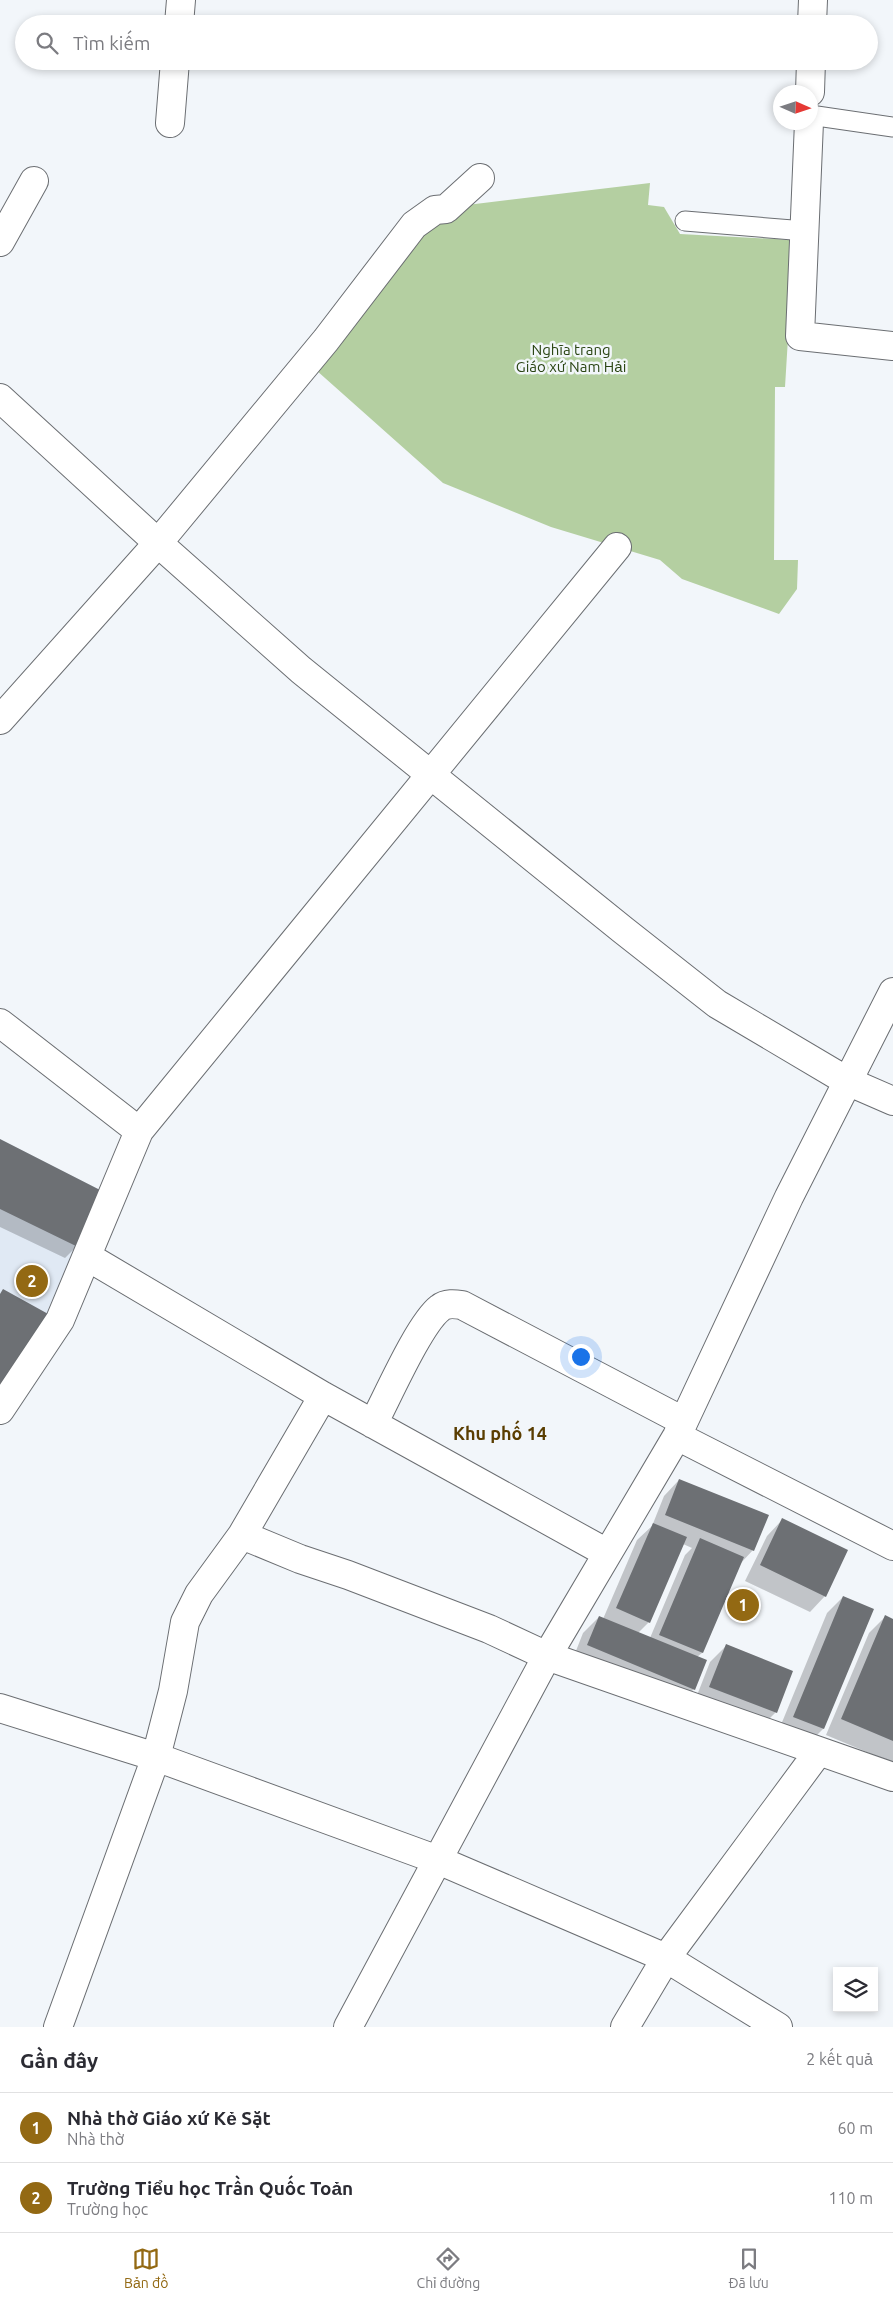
<!DOCTYPE html>
<html lang="vi">
<head>
<meta charset="utf-8">
<style>
  :root { --surface:#fff; --page:#f2f2f3; --text:#2b2b33; --muted:#7c7c81; --line:#e1e1e2; --accent:#936913 }
  body { margin:0; font-family:Ubuntu,sans-serif; background:var(--page); color:var(--text) }
  .controls { position:absolute; right:15px; bottom:15px; display:grid; overflow:hidden; border-radius:0px; box-shadow:0 2px 8px #0003 }
  .controls button { width:45px; height:45px; display:grid; place-items:center; padding:0; border:0; border-bottom:1px solid var(--line); background:var(--surface); color:var(--text); font:25px sans-serif }
  .compass { position:absolute; left:773px; top:85px; width:45px; height:45px; border-radius:50%; background:var(--surface); box-shadow:0 2px 8px #0003; rotate:93deg }
  .you { position:absolute; left:580px; top:1356px; width:18px; height:18px; margin:-12px; border:4px solid #fff; border-radius:50%; background:#1a73e8; box-shadow:0 0 0 8px #1a73e833 }
  .badge { display:grid; place-items:center; width:32px; height:32px; border-radius:50%; background:var(--accent); color:#fff; font-size:16px; font-weight:700 }
  .pin { position:absolute; translate:-50% -50%; border:2px solid #fff; box-shadow:0 1px 5px #0006 }
  .list { margin:0; padding:0; list-style:none }
  h2 { display:flex; justify-content:space-between; align-items:center; height:65px; margin:0; padding:0 20px; font-size:21px }
  h2 small { font-size:16px; font-weight:400; color:var(--muted) }
  .list li { display:grid; grid-template-columns:32px 1fr auto; gap:15px; align-items:center; box-sizing:border-box; height:70px; padding:0 20px; border-top:1px solid var(--line) }
  .list b { display:block; font-size:19px; white-space:nowrap }
  .list p { margin:0; font-size:16px; white-space:nowrap; color:var(--muted) }
  .list em { font-size:16px; font-style:normal; color:var(--muted) }
  .icon { flex:none; width:28px; height:28px; fill:none; stroke:currentColor; stroke-width:2; stroke-linecap:round; stroke-linejoin:round }
  .map { position:relative; flex:none; width:893px; height:2027px; overflow:hidden }
  .search { position:absolute; background:var(--surface); box-shadow:0 2px 8px #0003; left:15px; right:15px; top:15px; height:55px; display:flex; align-items:center; gap:12px; box-sizing:border-box; padding:0 18px; border-radius:28px; color:var(--muted); font-size:19px }
  .sheet { height:205px; background:var(--surface) }
  nav { display:flex; justify-content:space-around; align-items:center; box-sizing:border-box; height:70px; border-top:1px solid var(--line); background:var(--surface); font-size:14px; color:var(--muted) }
  nav a { display:grid; justify-items:center; gap:2px }
  nav .on { color:var(--accent) }
  .map>svg:first-child { display:block }
  .built { fill:#e0e9f4 }
  .green { fill:#b4cfa1 }
  .shadow { fill:#0003; fill-rule:evenodd }
  .building { fill:#6d7074 }
  .lines { fill:none; stroke-linecap:round; stroke-linejoin:round }
  .service-casing { stroke:#6b6e72; stroke-width:21 }
  .minor-casing { stroke:#6b6e72; stroke-width:30 }
  .service { stroke:#fff; stroke-width:19 }
  .minor { stroke:#fff; stroke-width:28 }
  .labels { text-anchor:middle; dominant-baseline:central; stroke-width:5; stroke-linejoin:round; paint-order:stroke }
  .park-label { font-size:15px; fill:#2a4513; stroke:#f2f6fa }
  .quarter-label { font-size:18px; font-weight:bold; fill:#5a3d00; stroke:#f2f6fa }
</style>
</head>
<body>
<div class="map">
<svg width="893" height="2027" viewBox="0 0 893 2027">
  <rect width="100%" height="100%" fill="#f2f6fa"/>
  <path class="built" d="M0,1139L102,1191L50,1315L0,1389Z"/>
  <path class="green" d="M650,183L648,205L664,207L680,234L794,240L785,387H775L774,560H798L797,589L779,614L682,579L660,560L551,527L443,483L316,370L421,234L467,205Z"/>
  <path class="shadow" d="M0,1140L77,1246L65,1258L0,1227Z
    M679,1480L753,1550L740,1564L702,1653L697,1657L694,1689L678,1705L572,1661L583,1633L599,1617L603,1619L637,1540L652,1526L664,1496ZM683,1544L692,1548L685,1555L650,1638L638,1633L649,1622Z
    M782,1520L825,1596L810,1612L745,1581L767,1536Z
    M843,1597L872,1610L823,1729L807,1745L778,1732L827,1613Z
    M885,1617L893,1620V1763L826,1735L869,1633Z
    M726,1646L776,1712L760,1728L694,1703L710,1662Z"/>
  <path class="building" d="M0,1139L102,1191L78,1247L0,1209Z
    M3,1289L50,1315L0,1389V1294Z
    M679,1479L769,1515L754,1551L665,1515Z
    M782,1518L848,1550L826,1597L760,1565Z
    M653,1523L687,1537L650,1623L616,1608Z
    M700,1538L744,1557L703,1653L659,1635Z
    M843,1596L874,1609L824,1729L793,1717Z
    M885,1615L893,1619V1741L841,1719Z
    M599,1616L707,1660L695,1690L587,1645Z
    M726,1644L793,1671L777,1713L709,1687Z"/>
  <g class="lines">
    <defs>
      <path id="service" d="M810,115L893,127
        M685,221L805,231"/>
      <path id="minor" d="M179,24L181,0
        M812,24L813,0
        M810,92L811,61
        M809,122L800,336L893,346
        M170,123L175,61
        M0,242L34,181
        M0,398L158,543L301,670L623,930L717,1004L847,1081L893,1101
        M0,720L158,543L326,340L414,225L435,210L446,209L480,178
        M0,1023L139,1131
        M88,1257L323,1396L607,1553
        M0,1410L60,1320L139,1131L617,547
        M373,1424C387,1398 419,1324 440,1308C446,1303 455,1304 462,1305L683,1421
        M677,1436L893,1546
        M242,1535L300,1559L348,1575L489,1629L547,1656L893,1777
        M0,1708L156,1757L438,1860L666,1958L778,2027
        M58,2027L156,1757L173,1691L185,1622L199,1594L242,1535L323,1396
        M348,2027L547,1656L677,1436L789,1197L893,992
        M625,2027L666,1958L819,1751"/>
    </defs>
    <use href="#service" class="service-casing"/>
    <use href="#minor" class="minor-casing"/>
    <use href="#service" class="service"/>
    <use href="#minor" class="minor"/>
  </g>
  <g class="labels">
    <g class="park-label">
      <text x="571" y="349">Nghĩa trang<tspan x="571" dy="17">Giáo xứ Nam Hải</tspan></text>
    </g>
    <g class="quarter-label">
      <text x="500" y="1433">Khu phố 14</text>
    </g>
  </g>
</svg>
<div class="controls">
<button><svg class="icon" aria-label="layers" viewBox="0 0 24 24"><path d="M12 4l9 5-9 5-9-5zM3 14l9 5 9-5"/></svg></button>
</div>
<svg class="compass" viewBox="-18 -18 36 36"><path d="M0-13l5 13h-10z" fill="#e53935"/><path d="M0 13l5-13h-10z" fill="#7c7c81"/></svg>
<div class="you"></div>
<div class="pin badge" style="left:743px;top:1605px">1</div>
<div class="pin badge" style="left:32px;top:1281px">2</div>
<div class="search"><svg class="icon" aria-label="search" viewBox="0 0 24 24"><circle cx="10" cy="10" r="6"/><path d="M15 15l6 6"/></svg>Tìm kiếm</div>
</div>
<section class="sheet">
<h2>Gần đây<small>2 kết quả</small></h2>
<ul class="list">
<li><span class="badge">1</span><div><b>Nhà thờ Giáo xứ Kẻ Sặt</b><p>Nhà thờ</p></div><em>60 m</em></li>
<li><span class="badge">2</span><div><b>Trường Tiểu học Trần Quốc Toản</b><p>Trường học</p></div><em>110 m</em></li>
</ul>
</section>
<nav>
<a class="on"><svg class="icon" aria-label="map" viewBox="0 0 24 24"><path d="M3 6l6-2 6 2 6-2v14l-6 2-6-2-6 2zM9 4v14M15 6v14"/></svg>Bản đồ</a>
<a><svg class="icon" aria-label="directions" viewBox="0 0 24 24"><path d="M12 3l9 9-9 9-9-9zM9 14v-3h6M13 9l2 2-2 2"/></svg>Chỉ đường</a>
<a><svg class="icon" aria-label="saved" viewBox="0 0 24 24"><path d="M7 4h10v16l-5-4-5 4z"/></svg>Đã lưu</a>
</nav>
</body>
</html>
